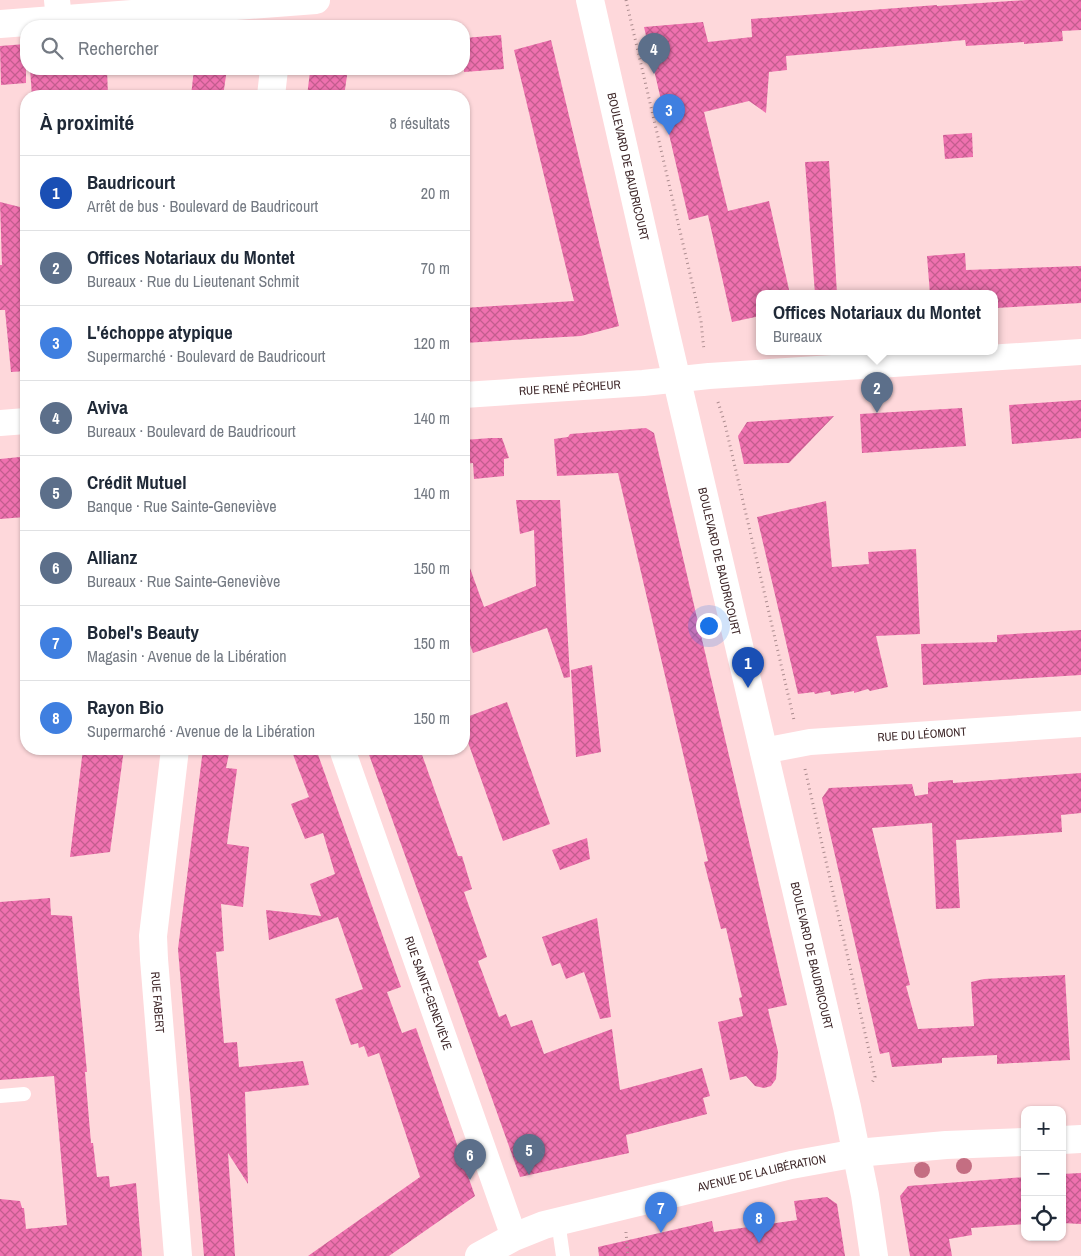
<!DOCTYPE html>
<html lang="fr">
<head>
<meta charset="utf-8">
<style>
  :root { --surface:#fff; --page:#f2f2f3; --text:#1f2937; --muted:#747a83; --line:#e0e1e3; --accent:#d93025 }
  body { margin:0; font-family:"Archivo Narrow",sans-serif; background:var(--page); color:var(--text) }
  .controls { position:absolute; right:15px; bottom:15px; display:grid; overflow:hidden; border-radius:10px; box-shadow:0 1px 4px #0004 }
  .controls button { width:45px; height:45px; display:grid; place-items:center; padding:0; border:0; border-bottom:1px solid var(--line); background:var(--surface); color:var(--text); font:25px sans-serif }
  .you { position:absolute; left:708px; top:625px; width:18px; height:18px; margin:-12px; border:4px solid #fff; border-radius:50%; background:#1a73e8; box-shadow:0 0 0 8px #1a73e833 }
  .badge { display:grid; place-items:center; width:32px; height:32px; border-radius:50%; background:var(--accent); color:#fff; font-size:16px; font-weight:700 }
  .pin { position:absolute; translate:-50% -41px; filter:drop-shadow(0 1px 2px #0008) }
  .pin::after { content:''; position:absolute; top:26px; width:18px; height:15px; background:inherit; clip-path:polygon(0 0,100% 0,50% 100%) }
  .popup { position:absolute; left:756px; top:290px; width:242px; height:65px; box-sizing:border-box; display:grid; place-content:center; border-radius:10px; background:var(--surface); filter:drop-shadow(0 1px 4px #0005); font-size:16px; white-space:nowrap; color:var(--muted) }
  .popup b { font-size:19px; color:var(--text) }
  .popup::after { content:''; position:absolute; left:50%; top:100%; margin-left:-10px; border:10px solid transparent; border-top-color:var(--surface) }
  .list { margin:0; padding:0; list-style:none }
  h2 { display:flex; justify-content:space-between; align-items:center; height:65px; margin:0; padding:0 20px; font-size:21px }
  h2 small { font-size:16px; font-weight:400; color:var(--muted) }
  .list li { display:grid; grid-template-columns:32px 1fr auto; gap:15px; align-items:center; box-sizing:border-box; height:75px; padding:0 20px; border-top:1px solid var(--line) }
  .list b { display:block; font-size:19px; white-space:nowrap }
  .list p { margin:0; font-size:16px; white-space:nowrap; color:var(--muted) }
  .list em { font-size:16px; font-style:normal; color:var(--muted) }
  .icon { flex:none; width:28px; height:28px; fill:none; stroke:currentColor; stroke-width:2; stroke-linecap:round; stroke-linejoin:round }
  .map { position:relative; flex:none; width:1081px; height:1256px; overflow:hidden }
  .search { position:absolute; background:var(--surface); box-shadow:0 1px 4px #0004; left:20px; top:20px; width:450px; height:55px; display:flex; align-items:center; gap:12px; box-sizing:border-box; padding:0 18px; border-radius:20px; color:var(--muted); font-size:19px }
  .panel { position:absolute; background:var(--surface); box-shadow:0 1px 4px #0004; left:20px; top:90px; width:450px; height:665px; border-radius:20px }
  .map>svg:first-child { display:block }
  .building { fill:url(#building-cross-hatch) }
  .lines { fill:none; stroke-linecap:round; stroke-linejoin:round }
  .path { stroke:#ac8c8f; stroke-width:3; stroke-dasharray:1 4; stroke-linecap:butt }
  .lane { stroke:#fff; stroke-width:14 }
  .street { stroke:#fff; stroke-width:26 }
  .secondary { stroke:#fff; stroke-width:28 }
  .tree { fill:#c46e82 }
  .labels { text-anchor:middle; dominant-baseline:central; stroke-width:4; stroke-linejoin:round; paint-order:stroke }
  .street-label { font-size:12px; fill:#3d2628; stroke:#fed8db }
</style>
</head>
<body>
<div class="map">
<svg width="1081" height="1256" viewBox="0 0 1081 1256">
  <defs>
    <pattern id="building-cross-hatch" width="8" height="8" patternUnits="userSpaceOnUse" patternTransform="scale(1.25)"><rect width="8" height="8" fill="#ef71af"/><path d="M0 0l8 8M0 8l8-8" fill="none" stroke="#c35d8e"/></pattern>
  </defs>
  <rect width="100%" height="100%" fill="#fed8db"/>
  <path class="building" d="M1026,0H1081V30L1062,31L1063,41L1024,44V42L966,46L965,40L786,56L787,70L769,72L766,113L749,101L704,112L728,211L769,201L790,294H760V316L732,322L708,215L689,220L644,27L703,22L708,42L752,37L751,19L937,5V6Z
    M501,35L504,69L464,72V38Z
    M551,40L619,326L581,336L464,343V308L574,301L514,50Z
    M26,44V83L1,85L0,46Z
    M30,69H107L108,96H32Z
    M194,69H227L223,96H191Z
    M334,69H348L344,96H307L310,72L326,74Z
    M972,133L973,157L945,159L943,135Z
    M829,161L837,294H815L805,162Z
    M0,202L20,207L26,285V371L11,372L5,310H0V265H2Z
    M965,253L966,270L1081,266V303L996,308L995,294H930L927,256Z
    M1081,400V438L1012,444L1009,405Z
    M962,408L966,446L862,453L860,414Z
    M834,416L789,463L744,464L738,436L747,422Z
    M646,428L654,433L787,1005L768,1009L778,1052L776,1079L771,1086L764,1088L755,1086L746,1076L730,1080L718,1022L743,1016L739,998L742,997L726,928L721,929L704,862L708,861L618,473L557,476L554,439L568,437L570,434Z
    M491,438H502L509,458L504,459V476L474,479L473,463L464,464V440Z
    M20,457L25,517L0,519V459Z
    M516,500H560L570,677L564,678L547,628L473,653L464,628V561L467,560L484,607L536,586L534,530L520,534Z
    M826,501L832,567L869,564L868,552L916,549L920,634L876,636L888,687L870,691L868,689L854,693V691L831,695L830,691L815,694L814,692L798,694L757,517Z
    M1081,630V675L923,685L921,644L997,642V635Z
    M592,665L601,752L576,757L571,670Z
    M507,702L550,824L503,841L464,731V718Z
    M83,749H124L110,852L70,857Z
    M203,749H230L226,768L237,769L227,844L249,847L243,907L221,904L224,951L216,952L224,1043L237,1042L239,1067L303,1061L309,1085L245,1092L248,1184L228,1153L235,1256H204L178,949Z
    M291,749H316L401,987L387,992L402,1033L416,1028L475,1196L389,1256H308L420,1177L379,1053L368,1057L364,1046L359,1048L358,1043L351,1045L335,999L363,989L338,917L269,940L266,910L321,916L310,884L335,874L323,833L305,839L291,804L309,797Z
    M367,749H420L458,856H462L472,889L464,892L487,957L478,961L499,1017L506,1014L511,1027L532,1020L544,1054L612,1029L620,1090L702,1068L710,1096L703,1098L707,1114L626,1135L629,1153L520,1177Z
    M1081,773V813L1061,815L1062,832L956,840L960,908L936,909L932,823L872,828L910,985L906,986L918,1029L974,1026L971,982L984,979L1065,975L1070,1060L997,1064V1055L942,1058V1063L892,1067L889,1052L880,1054L822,798L829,788L912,784L915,796L928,794V783L930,782L953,780V783Z
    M587,838L590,859L560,870L552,850Z
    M50,898L51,915L72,916L87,1072H85L91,1143H93L97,1177L109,1176L110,1187L136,1183L142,1256H0V1199L20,1201L22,1208H24L26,1229L67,1225L54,1076L0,1080V902Z
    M597,918L611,1017L600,1019L584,972L566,979L560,963L552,966L542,937Z
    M1081,1173V1224L1062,1223V1174Z
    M1025,1177V1224L971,1228L972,1235L949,1239L952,1256H910L900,1196L908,1186Z
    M827,1197L837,1204L845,1256H599L598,1247L712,1221L714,1232L797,1220L794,1201Z"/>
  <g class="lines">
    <path class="path" d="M626,0L701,321L704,351
      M718,402L725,424L794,720
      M805,769L875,1077L871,1085
      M626,1232L628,1256"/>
    <path class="lane" d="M0,1096L24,1094
      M558,1221L563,1256"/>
    <g class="street">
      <path d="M57,0L59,20"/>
      <path id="s1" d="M464,395L643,383L709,376L1081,352"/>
      <path d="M0,423L26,421"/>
      <path id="s2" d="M342,749L514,1237"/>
      <path id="s3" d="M763,751L810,742L1081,724"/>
    </g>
    <g class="secondary">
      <path id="s4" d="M590,0L666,334L847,1107L865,1195L874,1256"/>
      <path d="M0,24L316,0"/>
      <path d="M271,96L274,69"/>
      <path id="s5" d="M175,749L153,936L154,959L178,1256"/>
      <path d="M1062,1140L1081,1139"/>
      <path id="s6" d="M479,1256L514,1237L544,1225L791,1165L857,1153L946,1145L1025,1142"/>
    </g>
  </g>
  <g class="tree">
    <circle cx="964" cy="1166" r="8"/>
    <circle cx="922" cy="1170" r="8"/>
  </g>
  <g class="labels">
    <g class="street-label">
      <text stroke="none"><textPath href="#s4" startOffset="171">BOULEVARD DE BAUDRICOURT</textPath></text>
      <text stroke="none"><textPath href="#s1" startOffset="106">RUE RENÉ PÊCHEUR</textPath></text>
      <text stroke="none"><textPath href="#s4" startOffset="576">BOULEVARD DE BAUDRICOURT</textPath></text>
      <text stroke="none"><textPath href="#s3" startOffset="160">RUE DU LÉOMONT</textPath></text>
      <text stroke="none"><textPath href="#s4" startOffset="981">BOULEVARD DE BAUDRICOURT</textPath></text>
      <text stroke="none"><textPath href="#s2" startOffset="259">RUE SAINTE-GENEVIÈVE</textPath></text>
      <text stroke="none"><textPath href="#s5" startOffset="255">RUE FABERT</textPath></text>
      <text stroke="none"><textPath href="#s6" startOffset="296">AVENUE DE LA LIBÉRATION</textPath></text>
    </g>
  </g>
</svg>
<div class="controls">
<button>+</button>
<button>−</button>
<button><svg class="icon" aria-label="locate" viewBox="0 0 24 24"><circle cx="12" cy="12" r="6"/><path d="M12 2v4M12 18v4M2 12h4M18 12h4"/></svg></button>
</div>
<div class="you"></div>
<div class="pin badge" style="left:748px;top:688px;background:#1a4fb4">1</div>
<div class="pin badge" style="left:877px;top:413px;background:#5c6f8a">2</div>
<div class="popup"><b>Offices Notariaux du Montet</b>Bureaux</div>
<div class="pin badge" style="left:669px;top:135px;background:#3f7fe0">3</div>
<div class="pin badge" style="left:654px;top:74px;background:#5c6f8a">4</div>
<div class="pin badge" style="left:529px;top:1175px;background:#5c6f8a">5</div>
<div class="pin badge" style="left:470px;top:1180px;background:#5c6f8a">6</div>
<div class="pin badge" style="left:661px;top:1233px;background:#3f7fe0">7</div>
<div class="pin badge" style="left:759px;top:1243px;background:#3f7fe0">8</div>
<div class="search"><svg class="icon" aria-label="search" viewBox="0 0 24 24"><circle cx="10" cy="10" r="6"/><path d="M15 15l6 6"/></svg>Rechercher</div>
<section class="panel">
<h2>À proximité<small>8 résultats</small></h2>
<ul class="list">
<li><span class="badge" style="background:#1a4fb4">1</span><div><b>Baudricourt</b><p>Arrêt de bus · Boulevard de Baudricourt</p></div><em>20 m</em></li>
<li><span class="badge" style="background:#5c6f8a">2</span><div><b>Offices Notariaux du Montet</b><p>Bureaux · Rue du Lieutenant Schmit</p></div><em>70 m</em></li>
<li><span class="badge" style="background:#3f7fe0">3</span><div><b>L'échoppe atypique</b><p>Supermarché · Boulevard de Baudricourt</p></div><em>120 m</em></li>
<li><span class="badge" style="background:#5c6f8a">4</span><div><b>Aviva</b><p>Bureaux · Boulevard de Baudricourt</p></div><em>140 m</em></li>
<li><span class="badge" style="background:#5c6f8a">5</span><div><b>Crédit Mutuel</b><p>Banque · Rue Sainte-Geneviève</p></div><em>140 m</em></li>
<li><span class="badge" style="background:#5c6f8a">6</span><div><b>Allianz</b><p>Bureaux · Rue Sainte-Geneviève</p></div><em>150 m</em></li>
<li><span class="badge" style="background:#3f7fe0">7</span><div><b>Bobel's Beauty</b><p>Magasin · Avenue de la Libération</p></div><em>150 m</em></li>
<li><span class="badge" style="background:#3f7fe0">8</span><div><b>Rayon Bio</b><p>Supermarché · Avenue de la Libération</p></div><em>150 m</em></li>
</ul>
</section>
</div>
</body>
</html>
